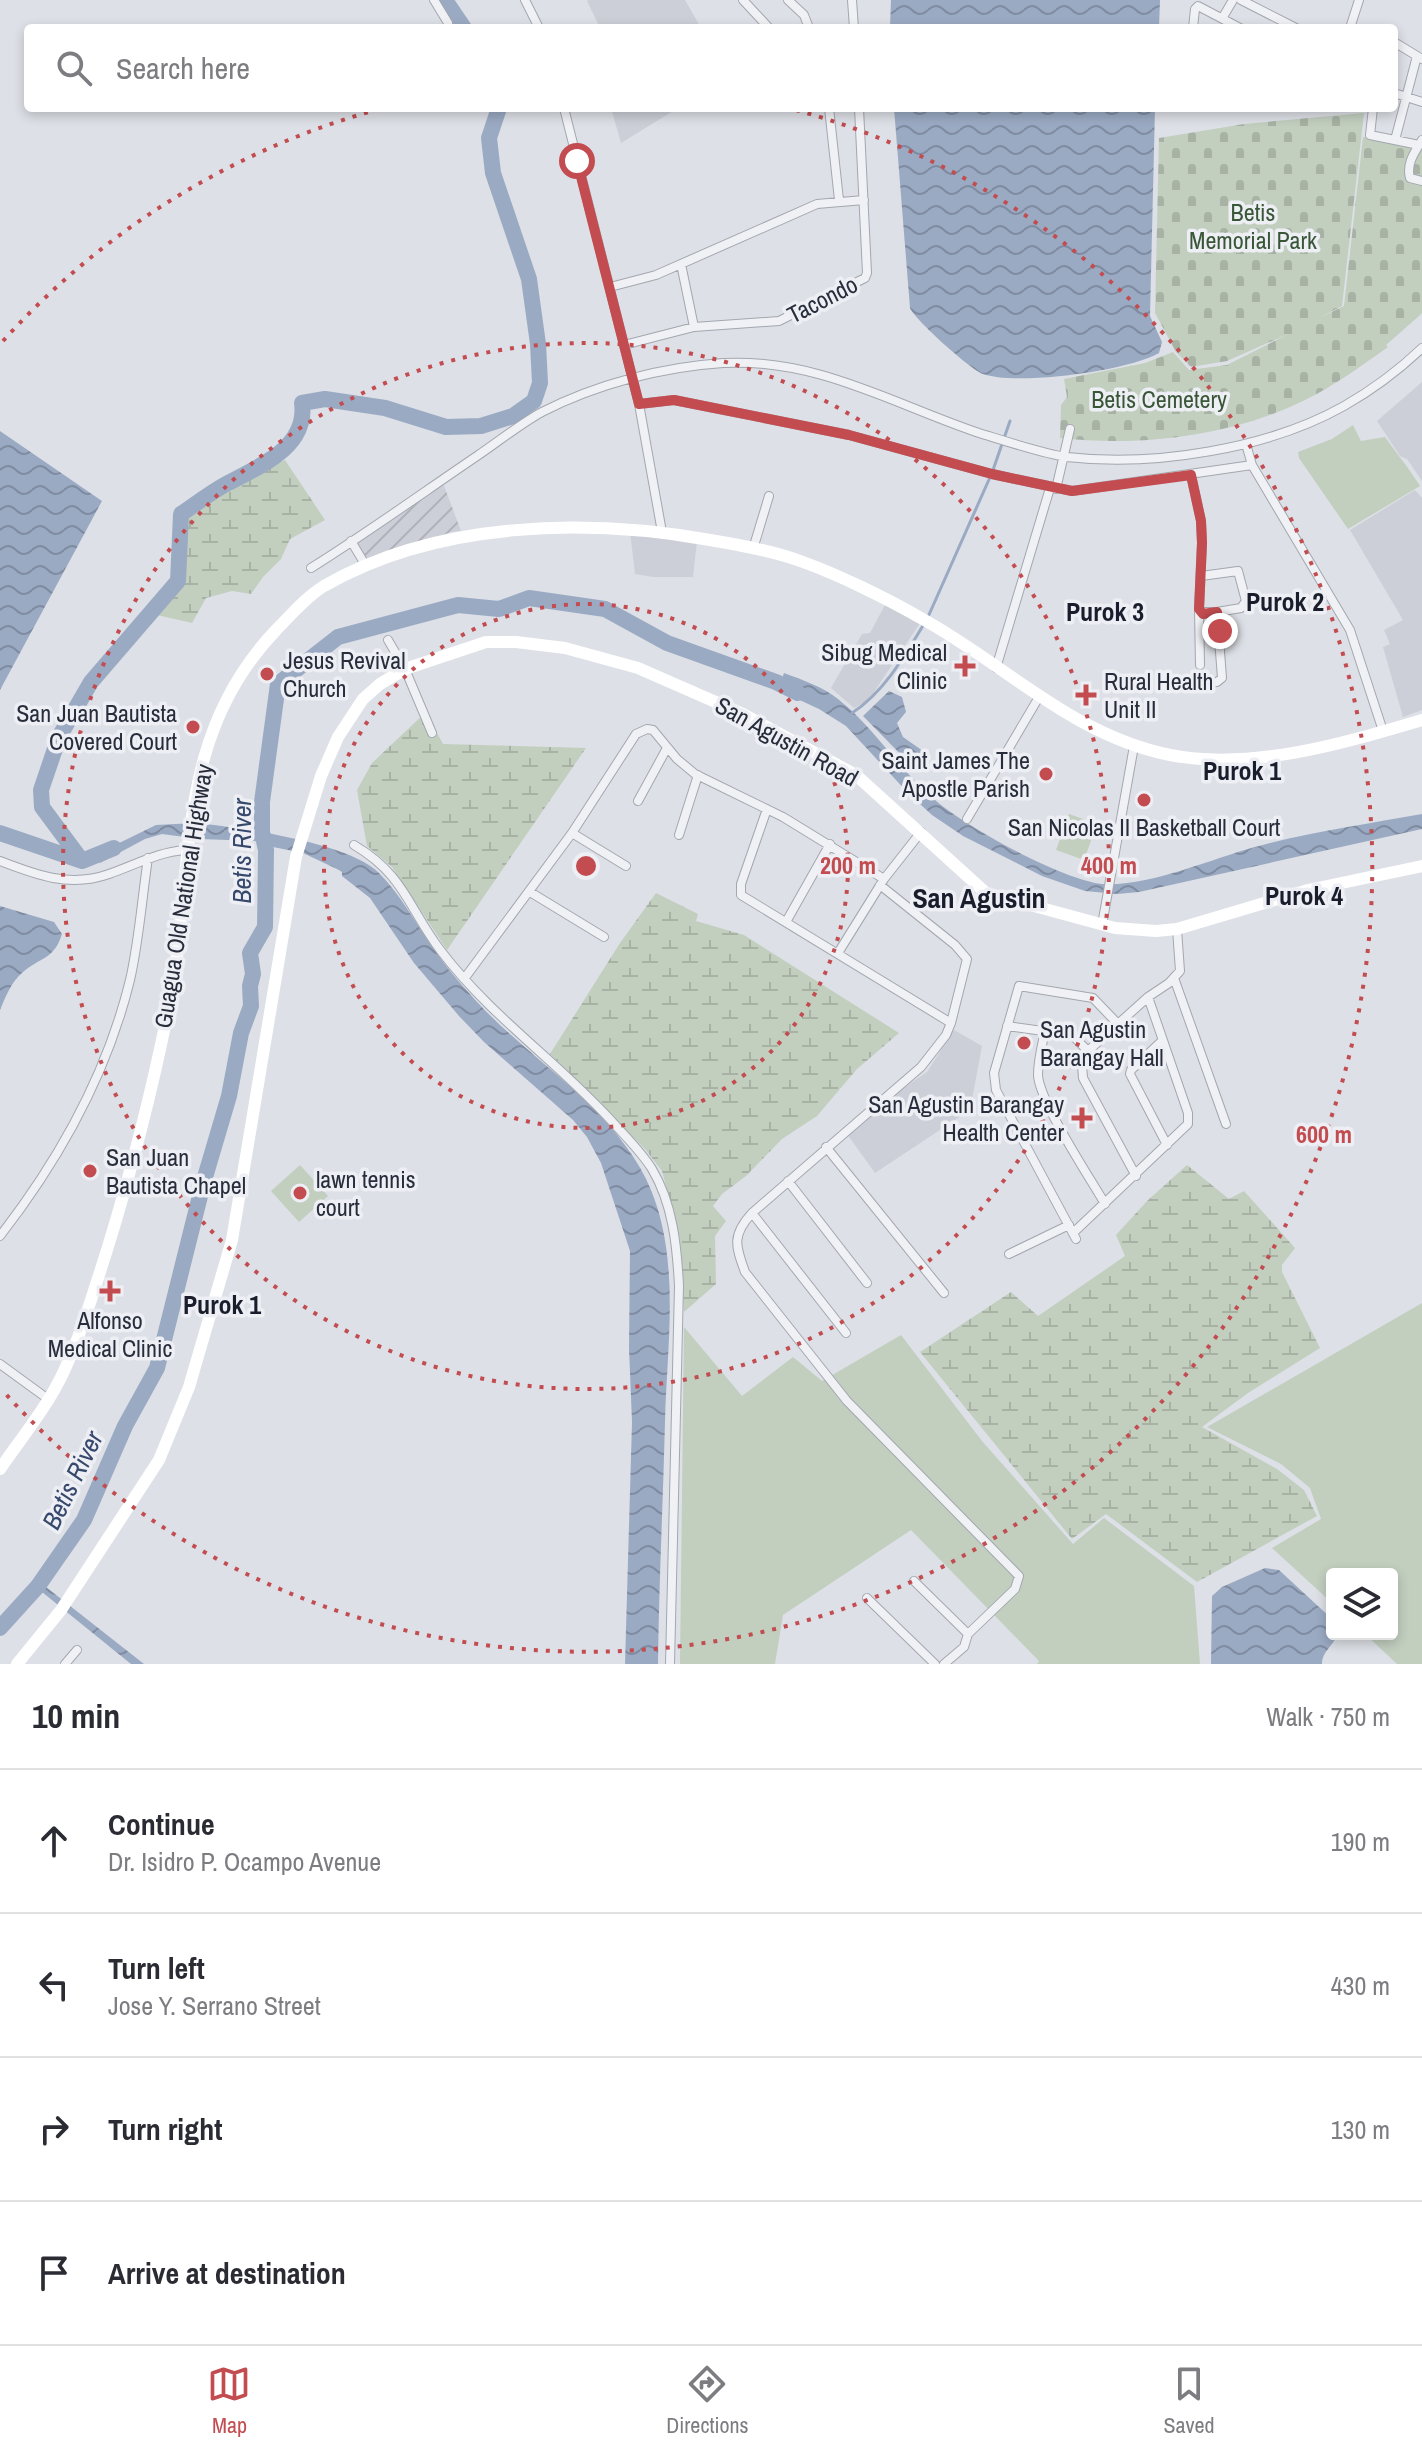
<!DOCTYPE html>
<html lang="en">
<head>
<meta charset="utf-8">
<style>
  :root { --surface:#fff; --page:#f7f7f7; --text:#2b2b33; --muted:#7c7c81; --line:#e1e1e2; --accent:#c24c50 }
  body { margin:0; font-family:"Archivo Narrow",sans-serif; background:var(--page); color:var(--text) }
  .controls { position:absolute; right:24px; bottom:24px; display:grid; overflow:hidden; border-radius:8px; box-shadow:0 4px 12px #0003 }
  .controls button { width:72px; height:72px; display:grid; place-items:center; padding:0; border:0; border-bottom:2px solid var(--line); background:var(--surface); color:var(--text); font:40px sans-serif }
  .stop { position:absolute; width:24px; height:24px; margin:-18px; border:6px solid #c24c50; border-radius:50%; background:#fff }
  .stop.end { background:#c24c50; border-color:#fff; box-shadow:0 2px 8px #0008 }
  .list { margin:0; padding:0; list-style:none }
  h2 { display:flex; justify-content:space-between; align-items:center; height:104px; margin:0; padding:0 32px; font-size:34px }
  h2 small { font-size:26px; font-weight:400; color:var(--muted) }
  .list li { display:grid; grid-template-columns:52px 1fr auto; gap:24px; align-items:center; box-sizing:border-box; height:144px; padding:0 32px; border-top:2px solid var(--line) }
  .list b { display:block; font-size:30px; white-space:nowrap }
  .list p { margin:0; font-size:26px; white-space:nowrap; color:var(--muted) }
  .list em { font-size:26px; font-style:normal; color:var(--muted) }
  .icon { flex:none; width:44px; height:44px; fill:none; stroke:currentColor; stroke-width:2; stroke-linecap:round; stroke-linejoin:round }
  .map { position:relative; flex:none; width:1422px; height:1664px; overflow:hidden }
  .search { position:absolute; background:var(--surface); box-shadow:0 4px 12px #0003; left:24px; right:24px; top:24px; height:88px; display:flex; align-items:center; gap:20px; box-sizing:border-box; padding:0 28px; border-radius:8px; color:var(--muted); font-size:30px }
  .sheet { height:680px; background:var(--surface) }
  nav { display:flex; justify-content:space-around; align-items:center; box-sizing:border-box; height:112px; border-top:2px solid var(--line); background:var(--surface); font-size:22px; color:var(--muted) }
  nav a { display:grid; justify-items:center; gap:4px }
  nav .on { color:var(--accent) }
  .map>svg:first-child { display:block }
  .built { fill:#cccfd7 }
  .industrial { fill:url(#industrial-furrows) }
  .green { fill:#c2cfbf }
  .wetland { fill:url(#wetland-marsh) }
  .cemetery { fill:url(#cemetery-stones) }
  .water { fill:url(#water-waves) }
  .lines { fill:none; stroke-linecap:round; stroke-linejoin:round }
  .stream { stroke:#9baac3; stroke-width:3 }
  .river { stroke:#9baac3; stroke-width:16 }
  .street-casing { stroke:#a3a7af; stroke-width:10 }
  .street { stroke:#f0f1f5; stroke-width:8 }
  .secondary { stroke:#fff; stroke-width:12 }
  .route { stroke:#c24c50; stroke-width:10 }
  .ring { fill:none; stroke:#c24c50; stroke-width:4; stroke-dasharray:4 8 }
  .poi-dot { fill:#c24c50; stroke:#edeff4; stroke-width:3 }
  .labels { text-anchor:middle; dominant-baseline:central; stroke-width:7; stroke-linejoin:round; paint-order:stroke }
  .park-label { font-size:24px; fill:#395637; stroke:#edeff4 }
  .street-label { font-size:24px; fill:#282d3b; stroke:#edeff4 }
  .poi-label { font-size:24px; fill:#282d3b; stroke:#edeff4; text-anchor:start }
  .neighbourhood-label { font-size:26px; font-weight:bold; fill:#1a1e2c; stroke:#edeff4 }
  .water-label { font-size:26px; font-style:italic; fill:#36486b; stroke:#edeff4 }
  .quarter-label { font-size:28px; font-weight:bold; fill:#1a1e2c; stroke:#edeff4 }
  .centre { fill:#c24c50; stroke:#edeff4; stroke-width:4 }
  .ring-label { font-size:24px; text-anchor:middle; font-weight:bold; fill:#c24c50; stroke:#edeff4; stroke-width:7; stroke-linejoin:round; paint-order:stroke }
</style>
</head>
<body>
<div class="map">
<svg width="1422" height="1664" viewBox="0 0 1422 1664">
  <defs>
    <pattern id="industrial-furrows" width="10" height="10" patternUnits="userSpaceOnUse" patternTransform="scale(2)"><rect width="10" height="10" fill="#cccfd7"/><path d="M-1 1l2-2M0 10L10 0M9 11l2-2" fill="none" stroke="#afb2b9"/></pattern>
    <pattern id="wetland-marsh" width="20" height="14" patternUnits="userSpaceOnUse" patternTransform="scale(2)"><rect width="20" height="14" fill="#c2cfbf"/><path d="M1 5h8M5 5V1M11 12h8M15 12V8" fill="none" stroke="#a7b2a5"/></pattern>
    <pattern id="cemetery-stones" width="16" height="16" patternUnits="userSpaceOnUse" patternTransform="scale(2)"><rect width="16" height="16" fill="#c2cfbf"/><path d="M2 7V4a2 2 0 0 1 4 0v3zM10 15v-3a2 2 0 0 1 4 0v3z" fill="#a7b2a5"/></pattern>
    <pattern id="water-waves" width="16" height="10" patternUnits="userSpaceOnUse" patternTransform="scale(2)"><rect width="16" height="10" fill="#9baac3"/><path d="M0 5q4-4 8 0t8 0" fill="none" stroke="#7e8ba0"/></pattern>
  </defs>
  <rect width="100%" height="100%" fill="#dde0e6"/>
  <path class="built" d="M589,0H685L701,28H600L587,1Z
    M611,108H678L621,143Z
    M1422,382V481L1407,459L1400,456L1377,421Z
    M1415,490L1422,498V710L1403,717L1383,647L1390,644L1384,630L1403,620L1350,530Z
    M630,531L697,541L693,577H653L635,574Z
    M885,605L920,623L868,701L854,708L831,688L862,634L870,633Z
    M954,1030L982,1046L970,1110L875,1173L847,1134L882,1108L880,1104L927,1072Z"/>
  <path class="industrial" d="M443,483L461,531L451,532L366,564L354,544Z"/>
  <path class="green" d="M1353,425L1361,441L1385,437C1397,454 1409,468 1420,486L1348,529L1299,458L1298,452L1332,439Z
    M1069,814L1097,824L1084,860L1056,850Z
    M300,1165L328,1196L299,1222L271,1191Z
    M1422,1303V1664H1397L1365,1634H1392V1574H1332V1603L1272,1548L1321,1519L1310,1488L1281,1464L1207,1427Z
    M684,1327L742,1396L793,1357L822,1381L901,1335L982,1441L1073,1544L1104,1518L1194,1586L1200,1664H1037L1039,1661L911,1530L783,1615L775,1664H680Z"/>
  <path class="wetland" d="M285,460L325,520L290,539L281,559L263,577L251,594L232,591L206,598L192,623L157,615L179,581L184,516L226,487Z
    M426,712L443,744L586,748L447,950L392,867L367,846L357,790L372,763Z
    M656,893L698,914L696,921L744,935L899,1033L857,1069L817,1116L782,1139L746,1176L722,1194L713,1206L726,1221L715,1236L716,1284L684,1312L680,1240L662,1171L645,1149L550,1054L620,943Z
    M1187,1165L1229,1199L1244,1191L1295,1248L1282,1265V1272L1320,1348L1248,1393L1202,1427L1277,1469L1304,1490L1317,1516L1197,1582L1106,1514L1072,1539L920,1352L1011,1292L1038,1316L1125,1256L1116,1235L1147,1201Z"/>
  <path class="cemetery" d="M1364,113L1342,306L1319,318L1344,306L1363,137L1422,148V313L1419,316L1386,345L1388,347C1361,366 1334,386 1305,400C1232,436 1140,447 1060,438L1061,405L1067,397L1064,379L1145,363L1173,352L1189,370L1227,365L1288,334L1227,361L1191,367L1176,352L1155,313L1159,138L1244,124Z"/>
  <path class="water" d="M891,0H1160L1159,28H890Z
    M894,108H1155L1150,316L1162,342L1159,353C1128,371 1017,386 983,374C970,369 915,320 910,308Z
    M0,431L102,501L0,690Z
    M784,673C803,680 823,687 838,699C875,728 899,770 935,800C966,827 1062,880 1102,884C1148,887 1211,859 1255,847C1310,832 1367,824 1422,814V829L1139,892L1117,894L1085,891L1042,876L963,836L932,815L908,793L846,726L819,709L778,690Z
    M889,691L902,697L906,712L897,723L903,737L923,751L916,770L863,716Z
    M195,823C238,827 350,843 379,873C401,895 414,921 432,946C443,963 456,979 470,994C523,1055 597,1095 639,1166C684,1242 667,1338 665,1422C663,1502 659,1583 658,1664H625L632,1422L629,1348L630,1251L601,1163L587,1137L573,1120L484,1042L459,1016L414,963L370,898L342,876V872L337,869L303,853L268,846L255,841L200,839L162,834L145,839L100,863L92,850L113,846L156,825Z
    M0,906L54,922L62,934C54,960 40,957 23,972C11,982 6,996 0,1010Z
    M1265,1568L1279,1570L1332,1619V1634H1337C1334,1646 1322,1651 1322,1664H1211L1212,1596L1222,1587Z
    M46,1587L144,1664H131L42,1592L40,1588Z"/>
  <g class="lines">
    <path class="stream" d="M993,470L1010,421
      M928,617L991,475
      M852,713C884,692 904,657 924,624"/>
    <path class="river" d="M445,0L464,28
      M0,833L82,861
      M82,861L114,848
      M82,861L42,807L41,790L59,737L91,682L178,581L181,514C196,504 211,492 228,483C260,466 308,447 302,403L325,399L385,408L446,427L481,426L513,416L534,401L540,383L538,344L529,279L493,173L489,138L499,108
      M0,1628L38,1586L84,1520L125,1426L157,1368L203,1184L229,1096L241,1033L251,1006L250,986L253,974L250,953L265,927L266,850L262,832V802L278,684L338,637L458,605L499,609L529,598L605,609L667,643L776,682L798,693"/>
    <defs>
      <path id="street" d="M434,0L448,23
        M525,0L539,28
        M743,0L769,28
        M788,0L804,15L809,28
        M852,0L854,28
        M1241,0L1296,28
        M1223,17L1233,0
        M1193,28L1195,9L1198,6L1240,28
        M1350,28L1359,0
        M1394,42L1422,59
        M1394,93L1422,102
        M564,108L639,404L662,532
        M829,108L839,200
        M1373,108L1370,135L1419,145
        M1395,140L1417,56
        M1422,140C1415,152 1406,163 1410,178L1422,181
        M681,264L694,327
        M610,287L656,275L817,204L864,200
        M624,345L694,327L779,321L865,278L867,273L859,108
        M639,404L674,400L849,435L992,474L1072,491L1252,465
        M1246,444L1252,465L1350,630L1383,731
        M1191,475L1201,521L1202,543L1199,609L1200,665
        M1056,489L1070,429
        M351,541L366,566
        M753,549L769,496
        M311,568C367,533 421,494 477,456C498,442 520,424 542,412C597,384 662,367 723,363C817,358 893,404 979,433C1002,440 1044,454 1067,457C1153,467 1268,449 1344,406C1372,390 1399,370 1422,348
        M1200,612H1217L1241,608L1246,601L1238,571L1201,576
        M388,640L405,669L432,733
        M996,668L1050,488
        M1203,683L1217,682L1222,678L1217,612
        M638,801L667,748
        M767,809L741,884V895L951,1023
        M967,819L1039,697
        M572,833L626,866
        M679,835L698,775
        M354,845C405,875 408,908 441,951C492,1018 562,1065 617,1127C630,1141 642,1153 652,1169C673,1204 677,1247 679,1286L670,1664
        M0,861C36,875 70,888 109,874C135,865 158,852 185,850
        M880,885L955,945L967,959L951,1023L946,1035L921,1067L752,1213C732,1235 735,1245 745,1272L847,1401L1019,1576L1015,1589L968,1634L964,1647L944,1664
        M530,892L604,937
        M786,922L830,844
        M1102,925L1134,746
        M838,953L884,879L921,832
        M1174,978L1226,1124
        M464,979L572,833L636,734L647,729L653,730L677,759L695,774L783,817L884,879
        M1007,1026L1072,1035L1088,1051
        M1045,1031C1042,1045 1038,1060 1038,1075C1039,1101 1090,1178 1105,1204
        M1162,1041L1131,1070L1130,1074L1167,1145
        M826,1147L944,1293
        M1136,1176L1083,1078L1082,1065L1088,1051L1148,997L1169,983L1180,971L1177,929
        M788,1181L867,1283
        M752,1213L846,1333
        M1073,1233L1188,1124V1113L1148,997
        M0,1236C59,1160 107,1074 130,980C139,941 142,898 148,858
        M1076,1239L996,1090L994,1073L1019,986L1093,998L1118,1024
        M1009,1254L1069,1225
        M0,1364L48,1399
        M914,1581L968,1634
        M867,1598L935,1664
        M65,1664L77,1650"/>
    </defs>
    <use href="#street" class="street-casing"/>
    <use href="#street" class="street"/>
    <path class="secondary" d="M0,1469C22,1437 48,1406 64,1371C82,1332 94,1290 107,1250C131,1172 152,1091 168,1011C196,874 170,740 277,629C292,614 306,597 324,586C437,521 585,518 710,540C740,545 774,551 803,562C839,575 886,598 919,617C1004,663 1071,735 1170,755C1252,771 1344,743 1422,720
      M17,1664L61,1610L159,1460L189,1387L232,1240L296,857L321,776L338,737L363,699L380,684L405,669L486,642H516L565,648L638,668L743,714L856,775L986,893L1115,928L1156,931L1177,929L1308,890L1422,866"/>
  </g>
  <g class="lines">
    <path class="route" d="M577,161L639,404L674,400L849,435L992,474L1072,491L1191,475L1201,521L1202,543L1199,609L1203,614L1217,612L1220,631"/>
  </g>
  <g class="ring">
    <circle cx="586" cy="866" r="262"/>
    <circle cx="586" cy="866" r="523"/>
    <path d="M3 341A785 785 0 0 1 376 110M796 110A785 785 0 1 1 3 1391"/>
  </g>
  <g class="poi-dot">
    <path d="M961 654h8v8h8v8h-8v8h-8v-8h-8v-8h8z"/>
    <circle cx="267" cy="674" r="8"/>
    <path d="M1082 683h8v8h8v8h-8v8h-8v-8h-8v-8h8z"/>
    <circle cx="193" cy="727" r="8"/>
    <circle cx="1046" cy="774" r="8"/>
    <circle cx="1144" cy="800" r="8"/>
    <circle cx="1024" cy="1043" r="8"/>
    <path d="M1078 1106h8v8h8v8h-8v8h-8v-8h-8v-8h8z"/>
    <circle cx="90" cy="1171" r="8"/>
    <circle cx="300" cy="1193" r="8"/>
    <path d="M106 1279h8v8h8v8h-8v8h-8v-8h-8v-8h8z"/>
  </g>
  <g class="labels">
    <g class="park-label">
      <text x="1253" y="212">Betis<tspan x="1253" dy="28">Memorial Park</tspan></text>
      <text x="1159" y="399">Betis Cemetery</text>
    </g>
    <g class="street-label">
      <text transform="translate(822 299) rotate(-27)">Tacondo</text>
      <text transform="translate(787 741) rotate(29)">San Agustin Road</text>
      <text transform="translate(183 896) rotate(-81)">Guagua Old National Highway</text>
    </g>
    <g class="poi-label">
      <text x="947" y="652" text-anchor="end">Sibug Medical<tspan x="947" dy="28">Clinic</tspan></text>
      <text x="283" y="660">Jesus Revival<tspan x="283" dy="28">Church</tspan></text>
      <text x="1104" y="681">Rural Health<tspan x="1104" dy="28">Unit II</tspan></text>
      <text x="177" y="713" text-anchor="end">San Juan Bautista<tspan x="177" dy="28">Covered Court</tspan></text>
      <text x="1030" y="760" text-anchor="end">Saint James The<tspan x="1030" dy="28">Apostle Parish</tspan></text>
      <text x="1144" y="827" text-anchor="middle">San Nicolas II Basketball Court</text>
      <text x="1040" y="1029">San Agustin<tspan x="1040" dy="28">Barangay Hall</tspan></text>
      <text x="1064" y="1104" text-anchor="end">San Agustin Barangay<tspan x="1064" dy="28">Health Center</tspan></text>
      <text x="106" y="1157">San Juan<tspan x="106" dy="28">Bautista Chapel</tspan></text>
      <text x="316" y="1179">lawn tennis<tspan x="316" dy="28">court</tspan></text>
      <text x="110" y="1320" text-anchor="middle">Alfonso<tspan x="110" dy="28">Medical Clinic</tspan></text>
    </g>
    <g class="neighbourhood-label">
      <text x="1285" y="601">Purok 2</text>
      <text x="1105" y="611">Purok 3</text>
      <text x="1242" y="770">Purok 1</text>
      <text x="1304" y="895">Purok 4</text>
      <text x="222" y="1304">Purok 1</text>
    </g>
    <g class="water-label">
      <text transform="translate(241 851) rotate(-90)">Betis River</text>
      <text transform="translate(72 1480) rotate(-64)">Betis River</text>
    </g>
    <g class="quarter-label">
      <text x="979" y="898">San Agustin</text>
    </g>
  </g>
  <circle cx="586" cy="866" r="12" class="centre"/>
  <g class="ring-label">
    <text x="848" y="874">200 m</text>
    <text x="1109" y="874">400 m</text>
    <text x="1324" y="1143">600 m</text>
  </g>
</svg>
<div class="controls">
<button><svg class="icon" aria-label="layers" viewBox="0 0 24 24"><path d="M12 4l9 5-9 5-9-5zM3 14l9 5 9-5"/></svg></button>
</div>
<div class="stop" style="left:577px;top:161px"></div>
<div class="stop end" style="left:1220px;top:631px"></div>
<div class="search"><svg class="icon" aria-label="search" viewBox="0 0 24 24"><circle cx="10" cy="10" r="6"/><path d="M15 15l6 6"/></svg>Search here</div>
</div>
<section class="sheet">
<h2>10 min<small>Walk · 750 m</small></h2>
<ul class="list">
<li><svg class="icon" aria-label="ahead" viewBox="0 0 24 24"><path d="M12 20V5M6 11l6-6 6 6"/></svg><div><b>Continue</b><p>Dr. Isidro P. Ocampo Avenue</p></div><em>190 m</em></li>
<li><svg class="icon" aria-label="left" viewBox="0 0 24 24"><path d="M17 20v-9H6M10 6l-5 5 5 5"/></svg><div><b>Turn left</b><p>Jose Y. Serrano Street</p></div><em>430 m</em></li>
<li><svg class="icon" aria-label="right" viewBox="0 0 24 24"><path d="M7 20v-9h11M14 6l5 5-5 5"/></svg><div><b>Turn right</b></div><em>130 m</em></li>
<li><svg class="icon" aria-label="arrive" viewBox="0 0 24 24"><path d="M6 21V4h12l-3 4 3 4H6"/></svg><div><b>Arrive at destination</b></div></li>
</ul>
</section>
<nav>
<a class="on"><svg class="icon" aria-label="map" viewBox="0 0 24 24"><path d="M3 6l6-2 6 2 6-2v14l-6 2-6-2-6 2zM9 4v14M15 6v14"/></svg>Map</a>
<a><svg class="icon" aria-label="directions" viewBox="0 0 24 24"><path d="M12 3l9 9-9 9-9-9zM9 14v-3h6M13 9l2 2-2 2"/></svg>Directions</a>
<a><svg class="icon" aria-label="saved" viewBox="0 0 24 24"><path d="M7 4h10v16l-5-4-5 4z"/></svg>Saved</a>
</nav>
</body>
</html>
